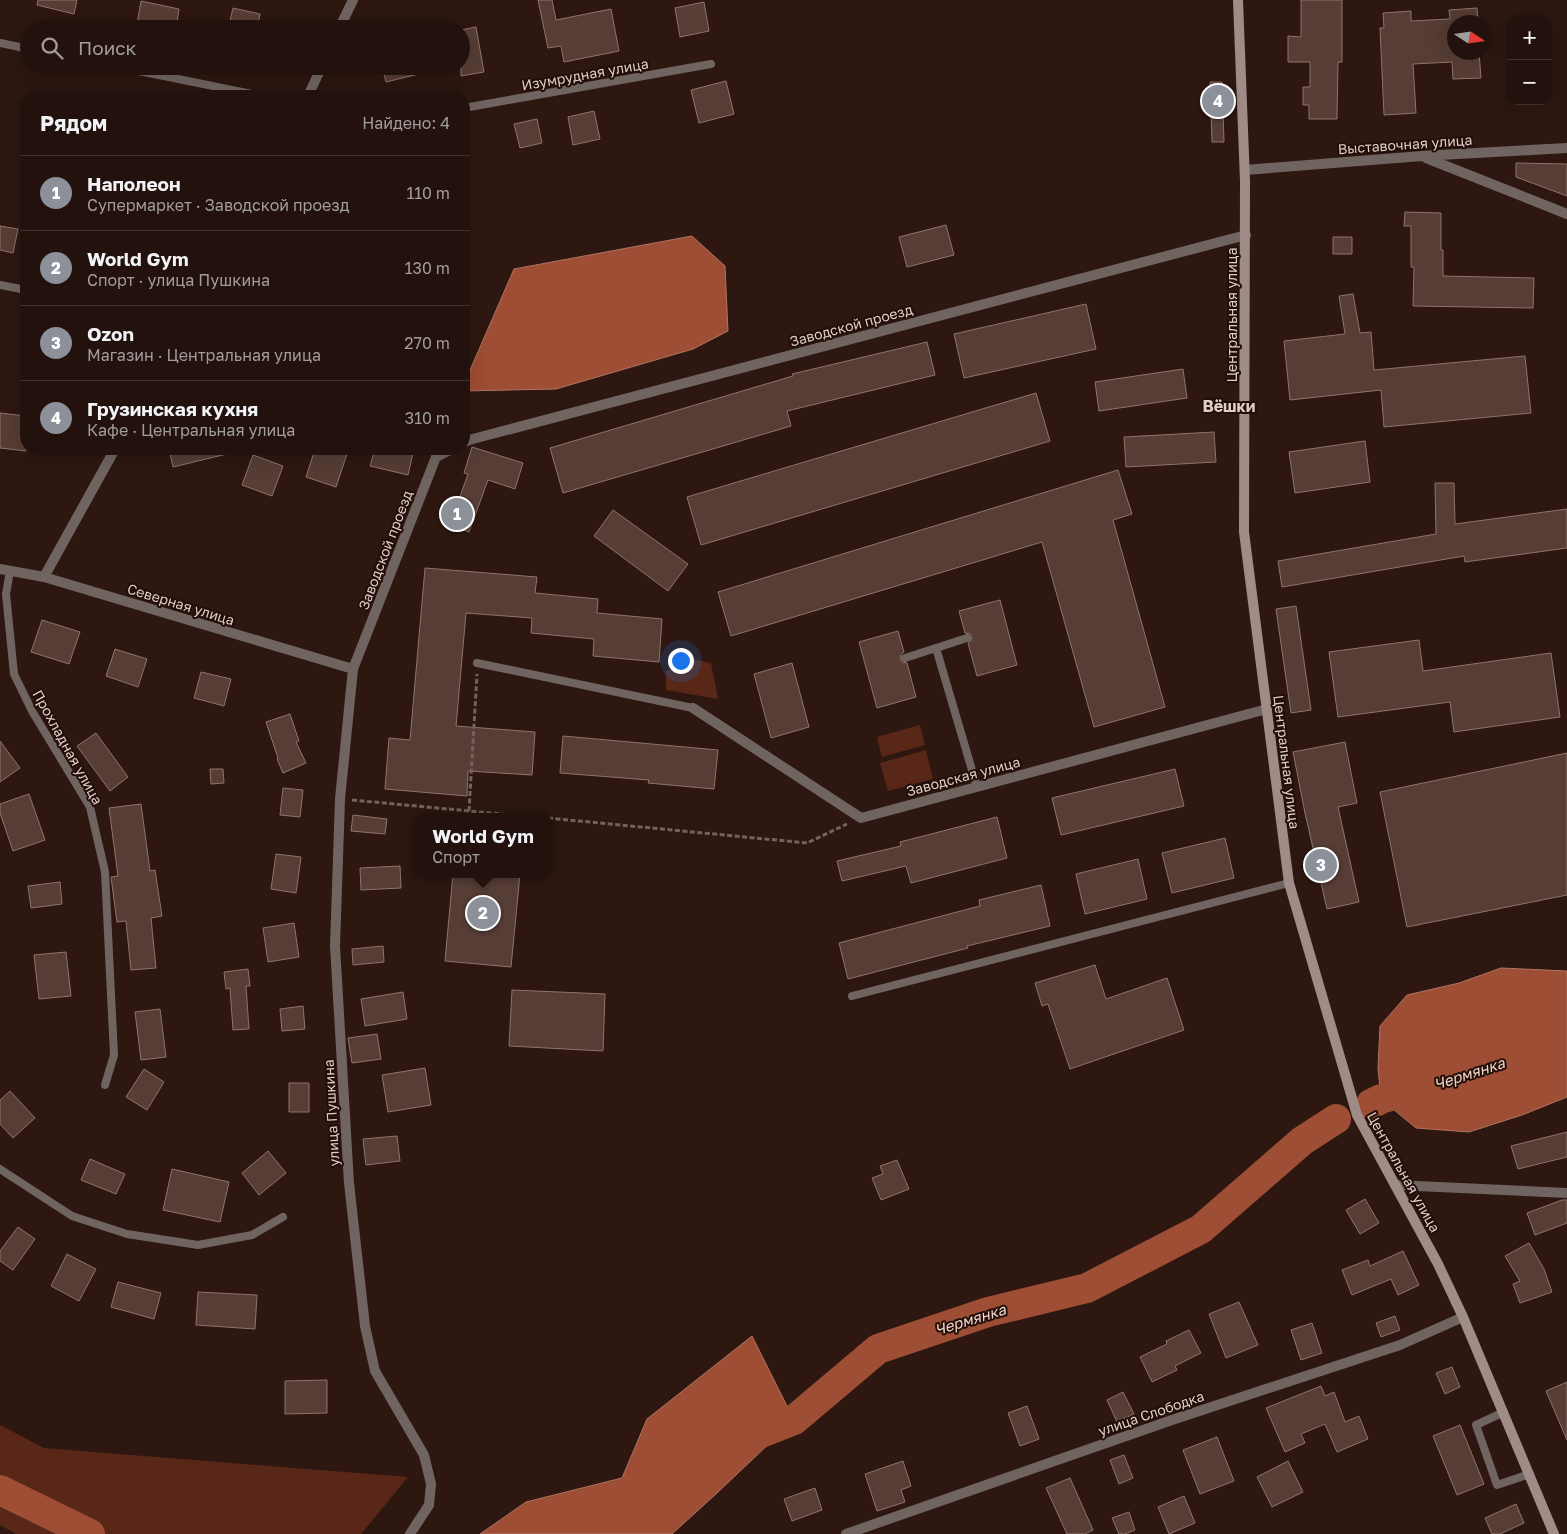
<!DOCTYPE html>
<html lang="ru">
<head>
<meta charset="utf-8">
<style>
  :root { --surface:#22110c; --page:#2e1f1a; --text:#f1f3f6; --muted:#a29d9d; --line:#3f312d; --accent:#8c9099 }
  body { margin:0; font-family:"Golos Text",sans-serif; background:var(--page); color:var(--text) }
  .controls { position:absolute; right:15px; top:15px; display:grid; overflow:hidden; border-radius:10px; box-shadow:0 5px 20px #0002 }
  .controls button { width:45px; height:45px; display:grid; place-items:center; padding:0; border:0; border-bottom:1px solid var(--line); background:var(--surface); color:var(--text); font:25px sans-serif }
  .compass { position:absolute; left:1447px; top:15px; width:45px; height:45px; border-radius:50%; background:var(--surface); box-shadow:0 5px 20px #0002; rotate:102deg }
  .you { position:absolute; left:680px; top:660px; width:18px; height:18px; margin:-12px; border:4px solid #fff; border-radius:50%; background:#1a73e8; box-shadow:0 0 0 8px #1a73e833 }
  .badge { display:grid; place-items:center; width:32px; height:32px; border-radius:50%; background:var(--accent); color:#fff; font-size:16px; font-weight:700 }
  .pin { position:absolute; translate:-50% -50%; border:2px solid #fff; box-shadow:0 1px 5px #0006 }
  .popup { position:absolute; left:414px; top:813px; width:138px; height:65px; box-sizing:border-box; display:grid; place-content:center; border-radius:10px; background:var(--surface); filter:drop-shadow(0 1px 4px #0005); font-size:16px; white-space:nowrap; color:var(--muted) }
  .popup b { font-size:19px; color:var(--text) }
  .popup::after { content:''; position:absolute; left:50%; top:100%; margin-left:-10px; border:10px solid transparent; border-top-color:var(--surface) }
  .list { margin:0; padding:0; list-style:none }
  h2 { display:flex; justify-content:space-between; align-items:center; height:65px; margin:0; padding:0 20px; font-size:21px }
  h2 small { font-size:16px; font-weight:400; color:var(--muted) }
  .list li { display:grid; grid-template-columns:32px 1fr auto; gap:15px; align-items:center; box-sizing:border-box; height:75px; padding:0 20px; border-top:1px solid var(--line) }
  .list b { display:block; font-size:19px; white-space:nowrap }
  .list p { margin:0; font-size:16px; white-space:nowrap; color:var(--muted) }
  .list em { font-size:16px; font-style:normal; color:var(--muted) }
  .icon { flex:none; width:28px; height:28px; fill:none; stroke:currentColor; stroke-width:2; stroke-linecap:round; stroke-linejoin:round }
  .map { position:relative; flex:none; width:1567px; height:1534px; overflow:hidden }
  .search { position:absolute; background:var(--surface); box-shadow:0 5px 20px #0002; left:20px; top:20px; width:450px; height:55px; display:flex; align-items:center; gap:12px; box-sizing:border-box; padding:0 18px; border-radius:28px; color:var(--muted); font-size:19px }
  .panel { position:absolute; background:var(--surface); box-shadow:0 5px 20px #0002; left:20px; top:90px; width:450px; height:365px; border-radius:20px }
  .map>svg:first-child { display:block }
  .green { fill:#592717 }
  .water { fill:#9d4e34; stroke:#b07461 }
  .lines { fill:none; stroke-linecap:round; stroke-linejoin:round }
  .river { stroke:#9d4e34; stroke-width:30 }
  .building { fill:#563d35; stroke:#90746b }
  .path { stroke:#75625c; stroke-width:3; stroke-dasharray:5 2.5; stroke-linecap:butt }
  .lane { stroke:#706460; stroke-width:8 }
  .street { stroke:#706460; stroke-width:10 }
  .secondary { stroke:#a08c86; stroke-width:10 }
  .labels { text-anchor:middle; dominant-baseline:central; stroke-width:4; stroke-linejoin:round; paint-order:stroke }
  .street-label { font-size:14px; fill:#decec9; stroke:#230e07 }
  .water-label { font-size:15px; font-style:italic; fill:#efd7cf; stroke:#230e07 }
  .quarter-label { font-size:16px; font-weight:bold; fill:#decec9; stroke:#230e07 }
</style>
</head>
<body>
<div class="map">
<svg width="1567" height="1534" viewBox="0 0 1567 1534">
  <rect width="100%" height="100%" fill="#2d1710"/>
  <path class="green" d="M693,659L711,663L718,699L666,690V671Z
    M920,725L925,745L882,757L877,737Z
    M926,750L933,779L888,791L880,763Z
    M0,1425L44,1448L408,1477L361,1534H16L0,1525Z"/>
  <path class="water" d="M692,236L725,266L728,331L693,349L556,389L464,391V384L514,269Z
    M1501,968L1567,971V1097L1522,1115L1469,1132L1416,1128L1381,1099L1378,1068L1380,1026L1407,995L1459,983Z
    M752,1336L794,1420L717,1493L672,1534H480L526,1502L622,1478L647,1419Z"/>
  <g class="lines">
    <path class="river" d="M1371,1104L1381,1099L1421,1087
      M756,1435L794,1420L878,1349L988,1312L1087,1288L1201,1229L1302,1141L1336,1119
      M0,1490L90,1534"/>
  </g>
  <path class="building" d="M38,0H77L74,14L37,5Z
    M538,0H552L556,20L611,9L619,51L564,62L561,46L548,48Z
    M1301,0H1342V62H1338L1337,119H1309V105H1303V87H1310V62H1288V36L1301,37Z
    M141,1L179,9L176,29H162L137,24Z
    M704,2L709,31L680,37L675,8Z
    M233,8L260,14L257,29H228Z
    M1477,8L1478,22H1454V52H1479L1481,78L1453,79L1452,62L1413,64L1416,113L1384,115L1380,28H1384L1383,13L1411,11V21L1450,19L1449,10Z
    M476,27L484,72L461,76V30Z
    M382,66H431V71L386,82Z
    M726,81L734,114L699,123L691,90Z
    M1210,82H1222L1224,142H1212Z
    M594,111L600,139L573,145L568,117Z
    M537,119L542,143L520,148L514,124Z
    M1516,163L1567,164V196L1516,177Z
    M1405,212L1441,213V250H1443V276L1534,278L1533,308L1413,306L1414,267H1411V226H1404Z
    M946,225L954,255L907,267L899,237Z
    M0,226L18,229L13,253L0,250Z
    M1333,237H1352V254H1333Z
    M1353,294L1360,333L1371,332L1374,370L1525,356L1531,413L1384,427L1381,390L1290,400L1284,341L1345,334L1339,296Z
    M1086,304L1096,349L964,378L954,334Z
    M927,342L935,375L787,411L791,426L563,493L550,448L793,376L792,374Z
    M1183,369L1187,398L1099,411L1095,382Z
    M1036,393L1050,441L701,545L687,497Z
    M0,413L26,416V451L0,448Z
    M1214,432L1216,462L1126,467L1124,437Z
    M1365,441L1370,482L1295,493L1289,452Z
    M472,447L523,463L515,489L488,480L469,532L450,525L468,474L464,473Z
    M169,449H226L227,454L173,467Z
    M315,449H330L347,454L336,487L306,477Z
    M375,449H414L408,475L370,466Z
    M253,455L283,466L272,496L242,485Z
    M1118,470L1132,514L1113,520L1165,707L1094,727L1042,542L731,636L718,592Z
    M1435,483H1454L1455,524L1567,509V548L1465,562L1464,556L1282,587L1278,561L1436,534Z
    M613,510L688,564L668,591L594,536Z
    M425,568L537,577L535,593L598,599L597,613L662,619L659,662L593,656L594,639L531,633L532,618L466,613L456,726L535,732L532,775L468,771L467,796L385,789L389,738L410,740Z
    M1000,600L1017,665L977,676L968,643L971,641L972,637L970,634L965,633L959,611Z
    M1296,606L1311,710L1291,713L1276,609Z
    M42,620L80,632L69,664L31,652Z
    M898,631L904,652L901,655L900,659L902,662L907,663L916,697L877,708L859,642Z
    M1419,640L1423,671L1551,653L1560,717L1454,732L1450,702L1338,717L1329,652Z
    M115,649L147,659L138,687L106,676Z
    M792,663L809,727L771,738L754,674Z
    M201,672L231,679L224,706L194,698Z
    M290,714L299,741L296,742L306,763L283,773L277,759L278,758L266,722Z
    M96,733L128,777L110,791L77,746Z
    M563,736L718,750L714,789L648,783L649,780L560,773Z
    M0,741L20,768L0,782Z
    M1345,742L1357,803L1338,807L1359,902L1327,909L1305,813L1293,752Z
    M1567,753V895L1407,927L1380,792Z
    M210,769H223L224,783L211,784Z
    M1175,769L1184,806L1061,835L1052,798Z
    M283,788L303,790L300,817L280,815Z
    M29,794L45,840L13,851L0,813V804Z
    M141,804L150,871L155,870L162,916L151,918L156,968L131,970L126,921L117,922L111,877L118,876L109,808Z
    M353,815L387,819L385,834L351,831Z
    M997,817L1007,858L911,883L906,866L842,881L837,861L901,846L900,842Z
    M1225,838L1234,878L1172,893L1162,853Z
    M276,854L301,857L296,893L271,889Z
    M1138,859L1147,899L1085,914L1076,874Z
    M400,866L401,888L361,890L360,868Z
    M453,874H520L511,967L445,961Z
    M60,882L62,904L31,908L28,886Z
    M1041,885L1050,926L967,946L968,948L848,979L839,943L980,906L979,900Z
    M294,923L299,957L268,962L263,928Z
    M383,946L384,962L353,965L352,949Z
    M66,952L71,996L39,999L34,955Z
    M1095,965L1106,999L1167,978L1184,1030L1070,1069L1048,1004L1042,1006L1035,983Z
    M248,969L250,986H246L249,1029L233,1030L230,988L226,989L224,972Z
    M512,990L605,994L603,1051L509,1046Z
    M403,992L407,1019L365,1026L361,999Z
    M303,1006L305,1029L282,1031L280,1009Z
    M160,1009L166,1057L141,1060L135,1012Z
    M377,1034L381,1059L352,1063L348,1038Z
    M425,1068L431,1105L388,1112L382,1075Z
    M144,1069L164,1082L147,1110L126,1097Z
    M289,1083H309V1112H289Z
    M10,1091L35,1118L13,1138L0,1124V1100Z
    M1567,1132V1157L1518,1169L1511,1146Z
    M397,1136L400,1161L366,1165L363,1139Z
    M268,1151L286,1173L259,1195L242,1173Z
    M90,1159L125,1174L116,1194L81,1180Z
    M897,1160L909,1189L881,1200L872,1178L883,1174L880,1166Z
    M172,1169L229,1182L220,1222L163,1210Z
    M1365,1199L1379,1223L1360,1234L1346,1210Z
    M1562,1200H1567V1223L1535,1235L1527,1213Z
    M18,1227L35,1239L13,1270L0,1261V1251Z
    M1529,1243L1544,1269L1552,1292L1520,1303L1513,1284L1520,1281L1505,1256Z
    M1403,1251L1419,1285L1398,1295L1391,1279L1352,1295L1342,1270L1368,1260L1370,1266Z
    M67,1254L96,1269L79,1301L51,1286Z
    M118,1282L161,1293L154,1319L111,1307Z
    M198,1292L257,1295L255,1329L196,1325Z
    M1239,1302L1258,1345L1226,1358L1209,1314Z
    M1395,1316L1400,1330L1381,1337L1376,1323Z
    M1312,1323L1322,1353L1301,1360L1291,1330Z
    M1189,1330L1201,1353L1175,1366L1177,1370L1152,1382L1140,1357L1167,1344L1166,1341Z
    M1452,1367L1460,1387L1445,1394L1436,1373Z
    M327,1380V1413L285,1414V1381Z
    M1567,1382V1440L1546,1391Z
    M1321,1386L1325,1396L1334,1392L1345,1422L1359,1416L1368,1439L1337,1452L1325,1424L1301,1434L1305,1443L1285,1452L1266,1408Z
    M1123,1392L1134,1414L1117,1422L1107,1400Z
    M1027,1406L1039,1439L1020,1446L1008,1413Z
    M1460,1425L1484,1484L1457,1495L1433,1436Z
    M1217,1437L1234,1481L1200,1494L1183,1450Z
    M1124,1455L1133,1478L1119,1484L1110,1460Z
    M903,1461L911,1486L901,1490L905,1502L877,1511L865,1474Z
    M1288,1461L1303,1492L1272,1507L1257,1477Z
    M1070,1478L1093,1530L1085,1534H1067L1046,1488Z
    M815,1488L822,1510L792,1521L784,1499Z
    M1184,1496L1195,1523L1169,1534L1158,1507Z
    M1516,1504L1524,1523L1500,1534H1492L1485,1518Z
    M1129,1512L1135,1530L1125,1534H1119L1112,1518Z"/>
  <g class="lines">
    <path class="path" d="M352,800L533,817
      M469,811L477,674
      M548,818L807,843L847,824"/>
    <path class="lane" d="M0,43L29,49
      M114,66L262,96
      M464,108L711,64
      M0,285L26,290
      M10,571L6,594L14,674L32,711L90,807L105,872L114,1055L105,1085
      M936,648L977,787
      M905,658L967,638
      M477,663L693,708
      M852,996L1289,883
      M0,1169L72,1216L127,1234L198,1245L252,1235L283,1217
      M1504,1412L1476,1425L1497,1485L1530,1474"/>
    <path class="street" d="M339,29L353,0
      M308,96L322,66
      M1426,158L1567,214
      M1245,170L1422,156L1567,148
      M464,442L469,440L1246,235
      M0,569L44,577L353,669
      M44,577L115,449
      M693,708L861,818L1267,709
      M1395,1185L1567,1193
      M410,1534L429,1505L431,1484L424,1455L375,1371L365,1326L349,1183L335,946L340,799L353,669L436,457L452,449
      M846,1534L1172,1420L1400,1345L1463,1317"/>
    <path class="secondary" d="M1238,0L1245,181L1244,532L1289,883L1357,1115L1438,1264L1463,1317L1554,1534"/>
  </g>
  <g class="labels">
    <g class="street-label">
      <text transform="translate(585 74) rotate(-10)">Изумрудная улица</text>
      <text transform="translate(1405 144) rotate(-4)">Выставочная улица</text>
      <text transform="translate(1231 315) rotate(-90)">Центральная улица</text>
      <text transform="translate(851 325) rotate(-15)">Заводской проезд</text>
      <text transform="translate(385 550) rotate(-69)">Заводской проезд</text>
      <text transform="translate(181 604) rotate(17)">Северная улица</text>
      <text transform="translate(68 747) rotate(61)">Прохладная улица</text>
      <text transform="translate(1287 762) rotate(83)">Центральная улица</text>
      <text transform="translate(963 776) rotate(-15)">Заводская улица</text>
      <text transform="translate(331 1113) rotate(-93)">улица Пушкина</text>
      <text transform="translate(1404 1172) rotate(61)">Центральная улица</text>
      <text transform="translate(1151 1413) rotate(-19)">улица Слободка</text>
    </g>
    <g class="water-label">
      <text transform="translate(1469 1073) rotate(-18)">Чермянка</text>
      <text transform="translate(970 1319) rotate(-17)">Чермянка</text>
    </g>
    <g class="quarter-label">
      <text x="1229" y="406">Вёшки</text>
    </g>
  </g>
</svg>
<div class="controls">
<button>+</button>
<button>−</button>
</div>
<svg class="compass" viewBox="-18 -18 36 36"><path d="M0-13l5 13h-10z" fill="#e53935"/><path d="M0 13l5-13h-10z" fill="#a29d9d"/></svg>
<div class="you"></div>
<div class="pin badge" style="left:457px;top:514px">1</div>
<div class="pin badge" style="left:483px;top:913px">2</div>
<div class="popup"><b>World Gym</b>Спорт</div>
<div class="pin badge" style="left:1321px;top:865px">3</div>
<div class="pin badge" style="left:1218px;top:101px">4</div>
<div class="search"><svg class="icon" aria-label="search" viewBox="0 0 24 24"><circle cx="10" cy="10" r="6"/><path d="M15 15l6 6"/></svg>Поиск</div>
<section class="panel">
<h2>Рядом<small>Найдено: 4</small></h2>
<ul class="list">
<li><span class="badge">1</span><div><b>Наполеон</b><p>Супермаркет · Заводской проезд</p></div><em>110 m</em></li>
<li><span class="badge">2</span><div><b>World Gym</b><p>Спорт · улица Пушкина</p></div><em>130 m</em></li>
<li><span class="badge">3</span><div><b>Ozon</b><p>Магазин · Центральная улица</p></div><em>270 m</em></li>
<li><span class="badge">4</span><div><b>Грузинская кухня</b><p>Кафе · Центральная улица</p></div><em>310 m</em></li>
</ul>
</section>
</div>
</body>
</html>
